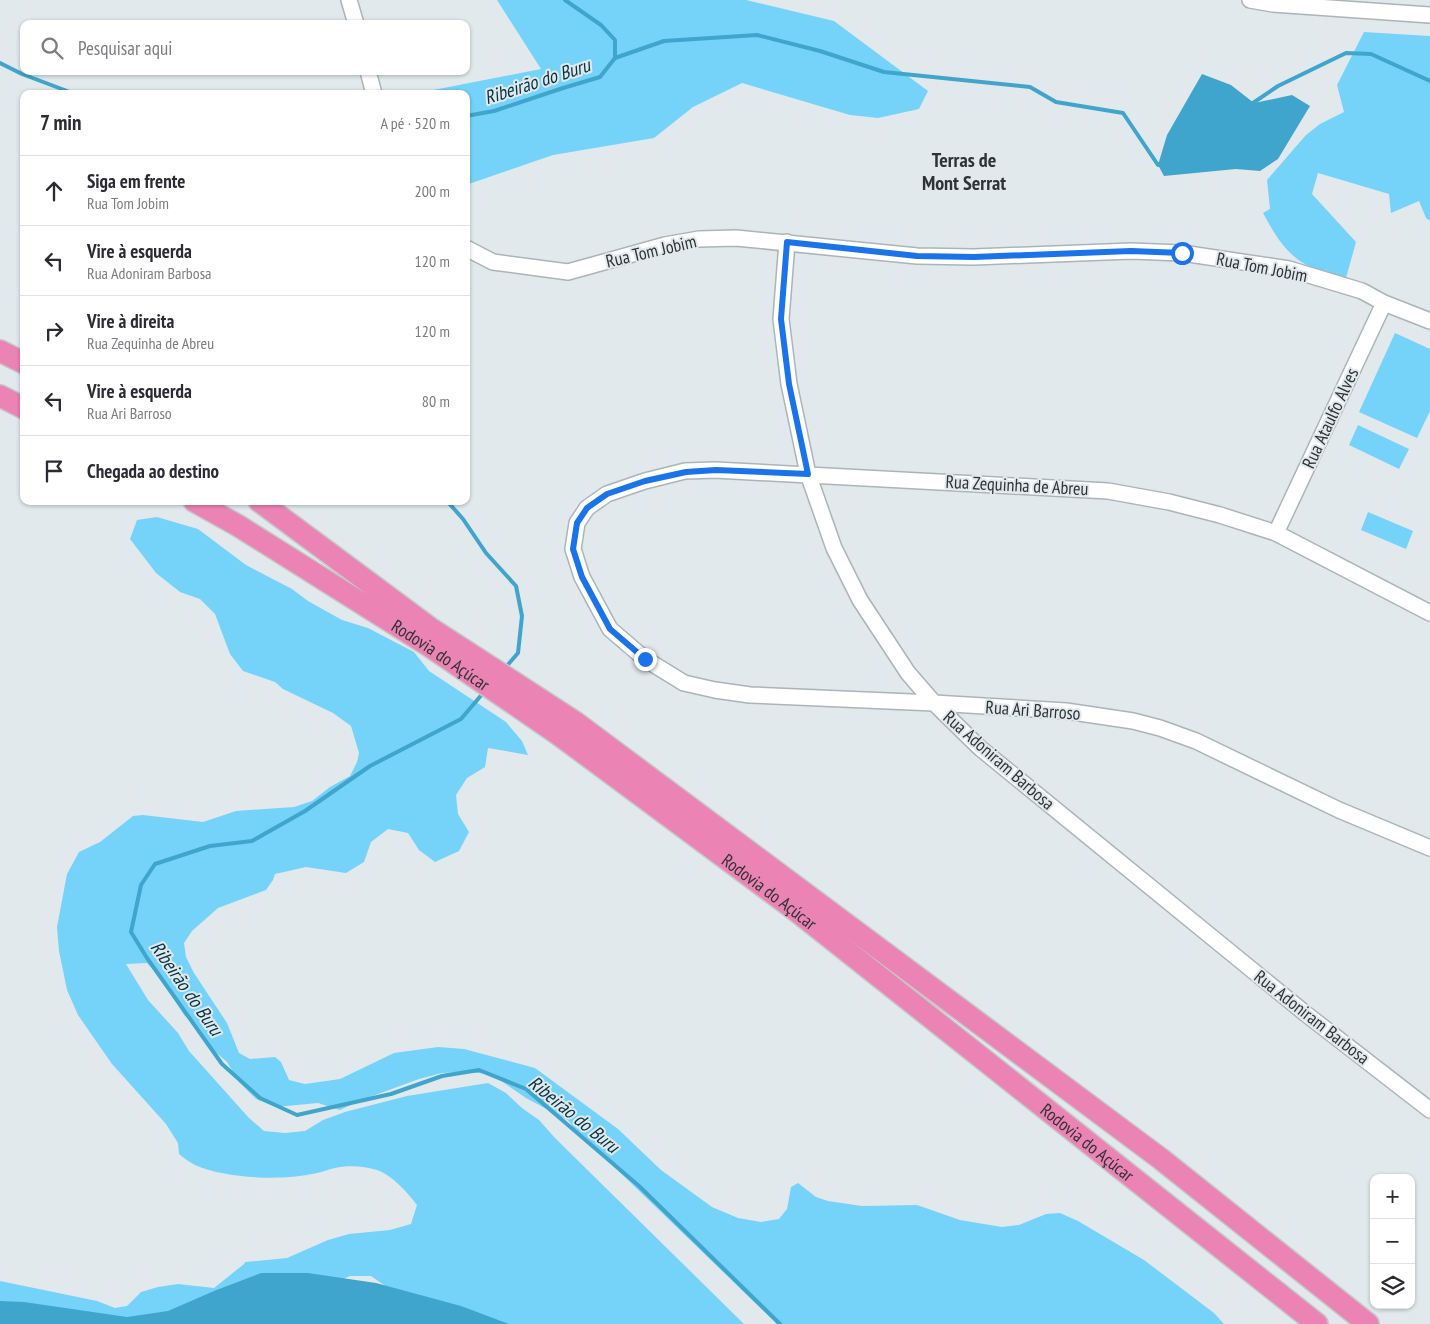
<!DOCTYPE html>
<html lang="pt">
<head>
<meta charset="utf-8">
<style>
  :root { --surface:#fff; --page:#f7f7f7; --text:#2b2b33; --muted:#7c7c81; --line:#e1e1e2 }
  body { margin:0; font-family:"PT Sans Narrow",sans-serif; background:var(--page); color:var(--text) }
  .controls { position:absolute; right:15px; bottom:15px; display:grid; overflow:hidden; border-radius:10px; box-shadow:0 1px 4px #0004 }
  .controls button { width:45px; height:45px; display:grid; place-items:center; padding:0; border:0; border-bottom:1px solid var(--line); background:var(--surface); color:var(--text); font:25px sans-serif }
  .stop { position:absolute; width:15px; height:15px; margin:-11px; border:4px solid #1a73e8; border-radius:50%; background:#fff }
  .stop.end { background:#1a73e8; border-color:#fff; box-shadow:0 1px 5px #0008 }
  .list { margin:0; padding:0; list-style:none }
  h2 { display:flex; justify-content:space-between; align-items:center; height:65px; margin:0; padding:0 20px; font-size:21px }
  h2 small { font-size:16px; font-weight:400; color:var(--muted) }
  .list li { display:grid; grid-template-columns:32px 1fr auto; gap:15px; align-items:center; box-sizing:border-box; height:70px; padding:0 20px; border-top:1px solid var(--line) }
  .list b { display:block; font-size:19px; white-space:nowrap }
  .list p { margin:0; font-size:16px; white-space:nowrap; color:var(--muted) }
  .list em { font-size:16px; font-style:normal; color:var(--muted) }
  .icon { flex:none; width:28px; height:28px; fill:none; stroke:currentColor; stroke-width:2; stroke-linecap:round; stroke-linejoin:round }
  .map { position:relative; flex:none; width:1430px; height:1324px; overflow:hidden }
  .search { position:absolute; background:var(--surface); box-shadow:0 1px 4px #0004; left:20px; top:20px; width:450px; height:55px; display:flex; align-items:center; gap:12px; box-sizing:border-box; padding:0 18px; border-radius:10px; color:var(--muted); font-size:19px }
  .panel { position:absolute; background:var(--surface); box-shadow:0 1px 4px #0004; left:20px; top:90px; width:450px; height:415px; border-radius:10px }
  .map>svg:first-child { display:block }
  .green { fill:#75d3f9 }
  .water { fill:#40a5cc }
  .lines { fill:none; stroke-linecap:round; stroke-linejoin:round }
  .stream { stroke:#40a5cc; stroke-width:4 }
  .minor-casing { stroke:#acb4b8; stroke-width:18 }
  .highway-casing { stroke:#c5c6c6; stroke-width:24 }
  .minor { stroke:#fff; stroke-width:15 }
  .highway { stroke:#ec83b5; stroke-width:21 }
  .route { stroke:#1a73e8; stroke-width:6 }
  .labels { text-anchor:middle; dominant-baseline:central; stroke-width:4; stroke-linejoin:round; paint-order:stroke }
  .street-label { font-size:18px; fill:#303335; stroke:#e1e9ed }
  .water-label { font-size:19px; font-style:italic; fill:#033343; stroke:#e1e9ed }
  .quarter-label { font-size:20px; font-weight:bold; fill:#303335; stroke:#e1e9ed }
</style>
</head>
<body>
<div class="map">
<svg width="1430" height="1324" viewBox="0 0 1430 1324">
  <rect width="100%" height="100%" fill="#e1e9ed"/>
  <path class="green" d="M497,0H746L834,21L928,91L919,109L878,118L850,115L742,83L693,107L654,138L553,155L466,185V94H413L541,69Z
    M1364,32L1430,36V221L1426,218L1419,201L1391,213L1389,194L1318,173L1312,194L1356,242L1346,278C1333,274 1317,271 1305,264C1285,253 1274,233 1263,213L1270,209L1267,180L1306,135L1320,124L1344,112L1337,85Z
    M1395,333L1430,349V411L1417,438L1359,412Z
    M1358,425L1409,449L1399,469L1349,445Z
    M1368,512L1413,531L1406,549L1361,530Z
    M157,517L198,529L246,565L292,589L308,601L342,620L368,628L414,652L429,671L506,722L522,741L528,755L488,748L485,767L467,778L456,795L458,814L469,832L459,851L435,862L419,850L408,833L388,829L371,842L364,862L346,873L306,867L275,874L273,880L266,890L218,908L192,931L184,943L186,957L194,973L227,1023L239,1053L250,1059L275,1057L281,1062L289,1080L305,1084L340,1079L394,1053L438,1047L464,1049L535,1068L618,1129L661,1170L712,1207L738,1218L761,1222L779,1219L787,1209L791,1187L798,1183L816,1197L828,1201L862,1206L917,1205L960,1220L1002,1227L1019,1225L1046,1214L1060,1213L1078,1221L1144,1260L1214,1313L1224,1324H777L573,1127L569,1121L526,1098L491,1074L464,1072L442,1073L419,1079L359,1101L340,1110L318,1103L276,1107L256,1099L239,1082L227,1062L211,1048L199,1028L184,1015L162,979L147,963L126,964L148,1000L178,1033L189,1051L249,1118L264,1131L285,1133L305,1131L323,1120L345,1112L407,1096L488,1083L506,1093L522,1108L539,1120L555,1138L744,1324H478L387,1287L371,1276H350L262,1313L0,1324V1281L97,1301L115,1308L127,1306L141,1292L158,1287L178,1284L214,1288L244,1264L245,1262L287,1258L328,1240L349,1234L390,1230L411,1224L417,1205C408,1193 392,1175 377,1170C365,1166 347,1165 335,1168C329,1169 323,1172 317,1173C284,1181 226,1179 195,1165C189,1162 184,1158 179,1154L178,1143L166,1124L112,1064L78,1015L67,990L59,951L57,927L67,874L79,852L100,842L133,816L143,815L203,822L236,811L294,807L312,801L330,787L350,776L357,762L359,753L351,726L333,713L283,689L275,682L243,671L230,654L215,614L200,599L180,592L156,573L130,539L137,520Z"/>
  <path class="water" d="M1202,74L1231,85L1254,103L1292,95L1310,106L1278,159L1260,171L1236,169L1164,176L1158,165L1167,135Z
    M261,1273H308L376,1283L461,1306L509,1324H0V1301L24,1302L127,1317L168,1311L214,1291Z"/>
  <g class="lines">
    <path class="stream" d="M615,58L664,41L757,35L820,51L884,72L1030,87L1056,102L1123,113L1158,165L1162,162
      M0,63L22,74L75,94
      M1250,105L1278,86L1346,53L1371,54L1430,81
      M466,116L494,111L563,88L600,77L615,58V40L601,25L565,0
      M447,501L463,519L486,553L516,586L522,616L518,653L505,668
      M484,692L461,719L370,766L305,811L252,841L210,846L155,864L141,885L131,932L147,958L222,1064L260,1098L297,1115L391,1094L442,1076L479,1070L526,1089L639,1186L780,1324"/>
    <defs>
      <path id="minor" d="M349,0L356,24
        M1250,0L1273,4L1430,15
        M368,71L374,94
        M787,242L781,319L789,384L808,474L834,548L860,600L908,673L934,703L980,748L1306,1014L1430,1110
        M466,248L493,262L568,272L665,245L699,239L736,238L917,256L974,257L1131,251L1182,253L1289,269L1362,291L1384,303L1430,321
        M1276,533L1384,303
        M1430,613L1276,533L1220,515L1169,502L1108,491L715,470L685,471L645,481L607,494L587,508L577,523L573,549L582,577L610,629L645,659L684,683L715,690L750,695L934,703L1066,711L1133,721L1160,728L1196,741L1339,810L1430,848"/>
      <g id="highway">
        <path d="M0,351L24,363"/>
        <path d="M0,396L24,408"/>
        <path id="s1" d="M194,501L237,525L428,645L558,734L794,909L1317,1324"/>
        <path d="M259,501L430,628L575,722L1161,1159L1368,1324"/>
      </g>
    </defs>
    <use href="#minor" class="minor-casing"/>
    <use href="#highway" class="highway-casing"/>
    <use href="#minor" class="minor"/>
    <use href="#highway" class="highway"/>
  </g>
  <g class="lines">
    <path class="route" d="M645,659L610,629L582,577L573,549L577,523L587,508L607,494L645,481L686,472L716,470L808,474L789,384L781,319L787,242L917,256L974,257L1131,251L1182,253"/>
  </g>
  <g class="labels">
    <g class="street-label">
      <text transform="translate(651 251) rotate(-13)">Rua Tom Jobim</text>
      <text transform="translate(1262 267) rotate(11)">Rua Tom Jobim</text>
      <text transform="translate(1330 418) rotate(-65)">Rua Ataulfo Alves</text>
      <text transform="translate(1017 485) rotate(3)">Rua Zequinha de Abreu</text>
      <text stroke="none"><textPath href="#s1" startOffset="291">Rodovia do Açúcar</textPath></text>
      <text transform="translate(1033 710) rotate(4)">Rua Ari Barroso</text>
      <text transform="translate(999 760) rotate(41)">Rua Adoniram Barbosa</text>
      <text stroke="none"><textPath href="#s1" startOffset="696">Rodovia do Açúcar</textPath></text>
      <text transform="translate(1312 1017) rotate(38)">Rua Adoniram Barbosa</text>
      <text stroke="none"><textPath href="#s1" startOffset="1101">Rodovia do Açúcar</textPath></text>
    </g>
    <g class="water-label">
      <text transform="translate(537 81) rotate(-18)">Ribeirão do Buru</text>
      <text transform="translate(187 988) rotate(55)">Ribeirão do Buru</text>
      <text transform="translate(574 1114) rotate(39)">Ribeirão do Buru</text>
    </g>
    <g class="quarter-label">
      <text x="964" y="160">Terras de<tspan x="964" dy="23">Mont Serrat</tspan></text>
    </g>
  </g>
</svg>
<div class="controls">
<button>+</button>
<button>−</button>
<button><svg class="icon" aria-label="layers" viewBox="0 0 24 24"><path d="M12 4l9 5-9 5-9-5zM3 14l9 5 9-5"/></svg></button>
</div>
<div class="stop" style="left:1182px;top:253px"></div>
<div class="stop end" style="left:645px;top:659px"></div>
<div class="search"><svg class="icon" aria-label="search" viewBox="0 0 24 24"><circle cx="10" cy="10" r="6"/><path d="M15 15l6 6"/></svg>Pesquisar aqui</div>
<section class="panel">
<h2>7 min<small>A pé · 520 m</small></h2>
<ul class="list">
<li><svg class="icon" aria-label="ahead" viewBox="0 0 24 24"><path d="M12 20V5M6 11l6-6 6 6"/></svg><div><b>Siga em frente</b><p>Rua Tom Jobim</p></div><em>200 m</em></li>
<li><svg class="icon" aria-label="left" viewBox="0 0 24 24"><path d="M17 20v-9H6M10 6l-5 5 5 5"/></svg><div><b>Vire à esquerda</b><p>Rua Adoniram Barbosa</p></div><em>120 m</em></li>
<li><svg class="icon" aria-label="right" viewBox="0 0 24 24"><path d="M7 20v-9h11M14 6l5 5-5 5"/></svg><div><b>Vire à direita</b><p>Rua Zequinha de Abreu</p></div><em>120 m</em></li>
<li><svg class="icon" aria-label="left" viewBox="0 0 24 24"><path d="M17 20v-9H6M10 6l-5 5 5 5"/></svg><div><b>Vire à esquerda</b><p>Rua Ari Barroso</p></div><em>80 m</em></li>
<li><svg class="icon" aria-label="arrive" viewBox="0 0 24 24"><path d="M6 21V4h12l-3 4 3 4H6"/></svg><div><b>Chegada ao destino</b></div></li>
</ul>
</section>
</div>
</body>
</html>
